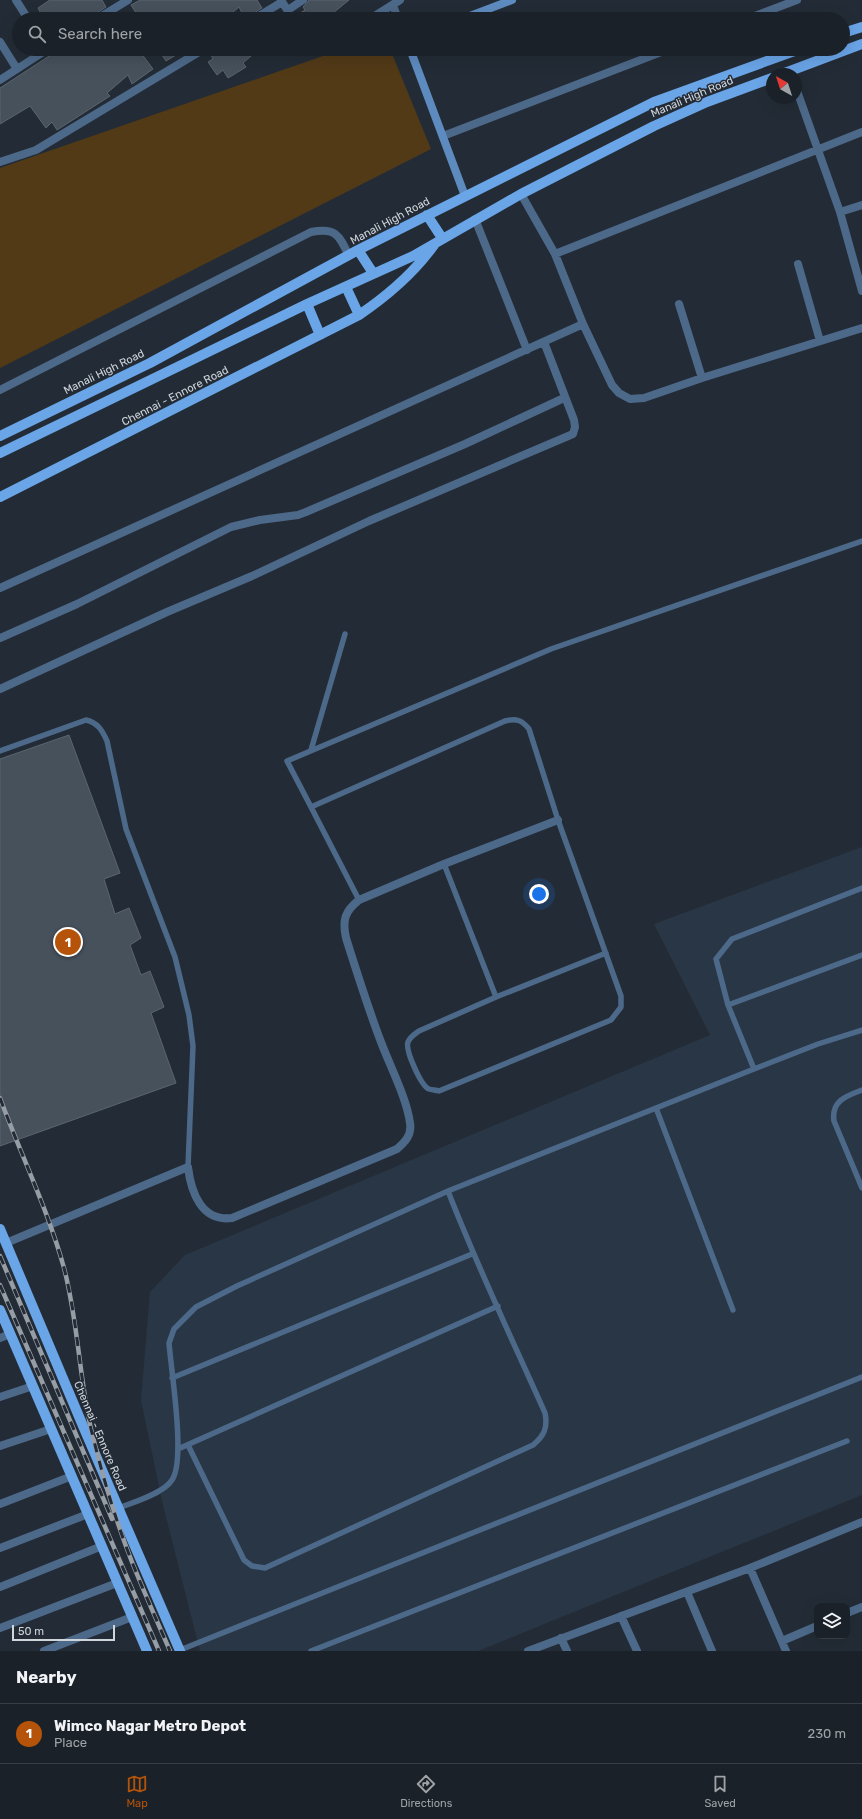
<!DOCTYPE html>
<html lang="en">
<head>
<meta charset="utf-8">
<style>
  :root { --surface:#1a2128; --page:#272e34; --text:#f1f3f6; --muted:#9fa3a8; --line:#383e45; --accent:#b45309 }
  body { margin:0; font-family:Rubik,sans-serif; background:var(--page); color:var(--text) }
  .controls { position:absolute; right:12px; bottom:12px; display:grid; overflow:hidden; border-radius:8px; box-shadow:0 4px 16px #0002 }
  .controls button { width:36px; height:36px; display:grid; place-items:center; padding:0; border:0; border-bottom:1px solid var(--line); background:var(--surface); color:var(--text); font:20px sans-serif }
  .compass { position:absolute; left:766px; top:68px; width:36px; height:36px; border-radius:50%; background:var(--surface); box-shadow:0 4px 16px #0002; rotate:321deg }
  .scale { position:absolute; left:12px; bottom:10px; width:103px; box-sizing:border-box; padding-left:4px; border:2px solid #d0d5dc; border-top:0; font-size:11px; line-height:14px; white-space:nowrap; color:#d0d5dc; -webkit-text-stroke:3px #232c36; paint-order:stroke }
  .you { position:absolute; left:539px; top:894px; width:14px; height:14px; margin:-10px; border:3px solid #fff; border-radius:50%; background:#1a73e8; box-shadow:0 0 0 6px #1a73e833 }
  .badge { display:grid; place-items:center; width:26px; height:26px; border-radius:50%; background:var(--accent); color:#fff; font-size:13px; font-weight:700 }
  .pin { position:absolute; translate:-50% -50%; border:2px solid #fff; box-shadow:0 1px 4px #0006 }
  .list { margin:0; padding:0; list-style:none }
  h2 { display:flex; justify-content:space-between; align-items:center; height:52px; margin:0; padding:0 16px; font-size:17px }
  h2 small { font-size:13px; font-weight:400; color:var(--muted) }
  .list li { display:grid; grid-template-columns:26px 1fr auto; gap:12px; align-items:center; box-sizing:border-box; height:60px; padding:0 16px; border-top:1px solid var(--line) }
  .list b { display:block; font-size:15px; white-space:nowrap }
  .list p { margin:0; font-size:13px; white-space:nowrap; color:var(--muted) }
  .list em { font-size:13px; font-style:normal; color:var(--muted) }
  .icon { flex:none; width:22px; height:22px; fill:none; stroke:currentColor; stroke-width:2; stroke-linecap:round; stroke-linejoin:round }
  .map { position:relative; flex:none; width:862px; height:1651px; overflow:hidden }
  .search { position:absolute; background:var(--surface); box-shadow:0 4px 16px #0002; left:12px; right:12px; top:12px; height:44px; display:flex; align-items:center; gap:10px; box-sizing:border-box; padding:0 14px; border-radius:22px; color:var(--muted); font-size:15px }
  .sheet { height:112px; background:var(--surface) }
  nav { display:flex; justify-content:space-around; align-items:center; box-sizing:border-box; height:56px; border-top:1px solid var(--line); background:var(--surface); font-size:11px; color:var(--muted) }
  nav a { display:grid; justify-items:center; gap:2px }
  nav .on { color:var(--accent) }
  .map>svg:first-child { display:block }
  .built { fill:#293645 }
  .green { fill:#523a17 }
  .building { fill:#47515c; stroke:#5b6570 }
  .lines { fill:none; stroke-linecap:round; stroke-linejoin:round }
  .lane { stroke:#4d6989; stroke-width:5.5 }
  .street { stroke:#4d6989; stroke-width:8 }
  .secondary { stroke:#5e8bbf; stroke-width:8 }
  .primary { stroke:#6aa5e8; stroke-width:10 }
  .rail-casing { stroke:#979da5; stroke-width:4.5 }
  .rail { stroke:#232c36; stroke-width:3; stroke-dasharray:9; stroke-linecap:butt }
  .labels { text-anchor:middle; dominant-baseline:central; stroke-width:3; stroke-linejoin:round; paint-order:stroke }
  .street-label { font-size:11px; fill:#d0d5dc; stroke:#232c36 }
</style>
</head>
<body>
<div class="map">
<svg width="862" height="1651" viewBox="0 0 862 1651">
  <rect width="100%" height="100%" fill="#232c36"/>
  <path class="built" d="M862,847V1495L478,1651H200L162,1501L141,1400L150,1292L185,1255L710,1035L654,924Z"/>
  <path class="green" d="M343,49H390L431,149L0,368V168Z"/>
  <path class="building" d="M50,0H102L106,7L94,15L92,19H44L38,8Z
    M140,0H257L262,8L251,15L249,19H245L239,7L225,19H140L131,5Z
    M309,0H349L333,13L339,19H298L297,15L305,10L303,7Z
    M60,49H138L153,69L132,84L128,75L107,93L110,96L57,130L52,122L46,128L30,106L0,124V88Z
    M158,49H186L166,61Z
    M217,49H259L243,63L246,67L228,78L223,70L217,75L208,62L213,59L210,53Z
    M69,735L120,873L104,879L115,914L129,908L141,938L130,945L141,975L150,971L164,1007L151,1013L176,1083L0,1146V759Z"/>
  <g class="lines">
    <path class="lane" d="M311,750L345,634
      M0,751L86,720C98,723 102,730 107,741L126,829L175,957L189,1015L193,1046L188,1167
      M311,807L287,761L551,649L862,541
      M444,864L496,997L606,953
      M359,900L311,807L505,721C516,718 522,720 529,729L558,820L621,996V1007L611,1020L439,1091C436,1090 432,1090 429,1089C421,1086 405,1050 408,1042C410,1037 415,1034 419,1031L496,997
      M728,1005L862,955
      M754,1069L728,1005L716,959L732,939L862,888
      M862,1090C846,1096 831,1101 834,1121L862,1188
      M656,1108L733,1310
      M172,1378L472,1254
      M188,1445L244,1560L252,1566L265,1568L533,1445C544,1436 548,1428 545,1413C512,1339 477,1266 448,1191
      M178,1449L498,1306
      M118,1508C133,1503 164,1493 172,1480C186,1460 171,1370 169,1343L174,1329L196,1307L237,1286L448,1191L754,1069L818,1044L862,1030
      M180,1650L862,1377
      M311,1651L847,1441"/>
    <path class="street" d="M16,0L28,19
      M281,0L293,19
      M393,5L398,19
      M288,10L303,0
      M97,19L128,0
      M254,19L282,2
      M370,19L400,0
      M747,19L797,0
      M0,42L17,69
      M312,49L315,51L322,49
      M0,80L48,49
      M796,88L840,212L862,291
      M443,136L669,49
      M0,162L36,150L204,49
      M521,194L555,254L583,324L612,385L619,393L630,399L644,398L702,378L862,328
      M840,212L862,205
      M475,219L527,350
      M555,254L862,132
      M798,264L820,341
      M679,304L702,378
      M0,390L311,232C336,227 339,235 349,256
      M0,588L583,324
      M0,638L77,604L231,527L260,520L298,515L306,512L465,444L564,398
      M0,689L167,612L252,576L369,521L573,434L575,427L574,420L544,342
      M6,1243L188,1167C191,1193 202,1222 232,1218L397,1149C405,1142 412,1135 410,1123C407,1099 390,1066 381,1042C368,1008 357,973 346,938C342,920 345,911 359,900L444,864L558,820
      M0,1338L10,1334
      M0,1397L33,1386
      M0,1446L51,1429
      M0,1504L72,1476
      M0,1548L88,1514
      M750,1568L786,1651
      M0,1587L102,1546
      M687,1592L712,1651
      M847,1613L862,1607
      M621,1616L637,1651
      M0,1628L117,1583
      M561,1638L567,1651
      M782,1641L817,1626
      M44,1651L132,1617
      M528,1651L750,1568L862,1522"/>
    <path class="secondary" d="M462,19L512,0
      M410,49L465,196"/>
    <path class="primary" d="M843,33L862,27
      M782,74L862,44
      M427,215L442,238
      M358,250L373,273
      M346,287L359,315
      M307,304L320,335
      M0,436L150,363L358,250L654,102L800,49
      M0,453L307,304L413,256L521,194L654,126L707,102L772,78
      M0,497L359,315C387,296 414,273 434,245
      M0,1229L83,1426L180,1651
      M0,1310L147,1651"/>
    <defs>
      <path id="rail" d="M0,1098C21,1155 48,1210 64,1268C78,1321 79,1376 91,1429C102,1474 115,1519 132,1562C144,1592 157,1621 170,1651
        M0,1256L112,1519
        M0,1285L159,1651"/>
    </defs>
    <use href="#rail" class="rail-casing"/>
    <use href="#rail" class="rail"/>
  </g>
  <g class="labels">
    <g class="street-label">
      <text transform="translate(692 97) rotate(-23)">Manali High Road</text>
      <text transform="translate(390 221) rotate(-28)">Manali High Road</text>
      <text transform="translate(104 372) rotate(-26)">Manali High Road</text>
      <text transform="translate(175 396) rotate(-27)">Chennai - Ennore Road</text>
      <text transform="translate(100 1436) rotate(67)">Chennai - Ennore Road</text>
    </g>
  </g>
</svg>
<div class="controls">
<button><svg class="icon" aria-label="layers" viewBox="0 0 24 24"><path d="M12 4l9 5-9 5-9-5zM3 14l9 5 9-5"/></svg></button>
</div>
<svg class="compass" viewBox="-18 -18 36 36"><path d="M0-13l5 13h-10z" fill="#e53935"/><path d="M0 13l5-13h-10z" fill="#9fa3a8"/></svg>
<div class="scale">50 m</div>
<div class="you"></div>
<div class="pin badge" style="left:68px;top:942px">1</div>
<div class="search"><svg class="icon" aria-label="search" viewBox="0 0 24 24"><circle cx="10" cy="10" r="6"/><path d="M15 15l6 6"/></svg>Search here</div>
</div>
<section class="sheet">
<h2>Nearby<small></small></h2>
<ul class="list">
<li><span class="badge">1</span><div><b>Wimco Nagar Metro Depot</b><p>Place</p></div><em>230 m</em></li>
</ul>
</section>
<nav>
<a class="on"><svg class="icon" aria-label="map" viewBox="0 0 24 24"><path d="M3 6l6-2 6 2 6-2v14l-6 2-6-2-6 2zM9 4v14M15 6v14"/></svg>Map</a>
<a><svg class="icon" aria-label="directions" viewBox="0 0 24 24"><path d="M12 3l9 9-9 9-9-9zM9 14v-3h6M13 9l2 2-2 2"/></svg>Directions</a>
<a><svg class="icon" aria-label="saved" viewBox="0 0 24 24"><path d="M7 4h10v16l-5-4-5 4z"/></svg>Saved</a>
</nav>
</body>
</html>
